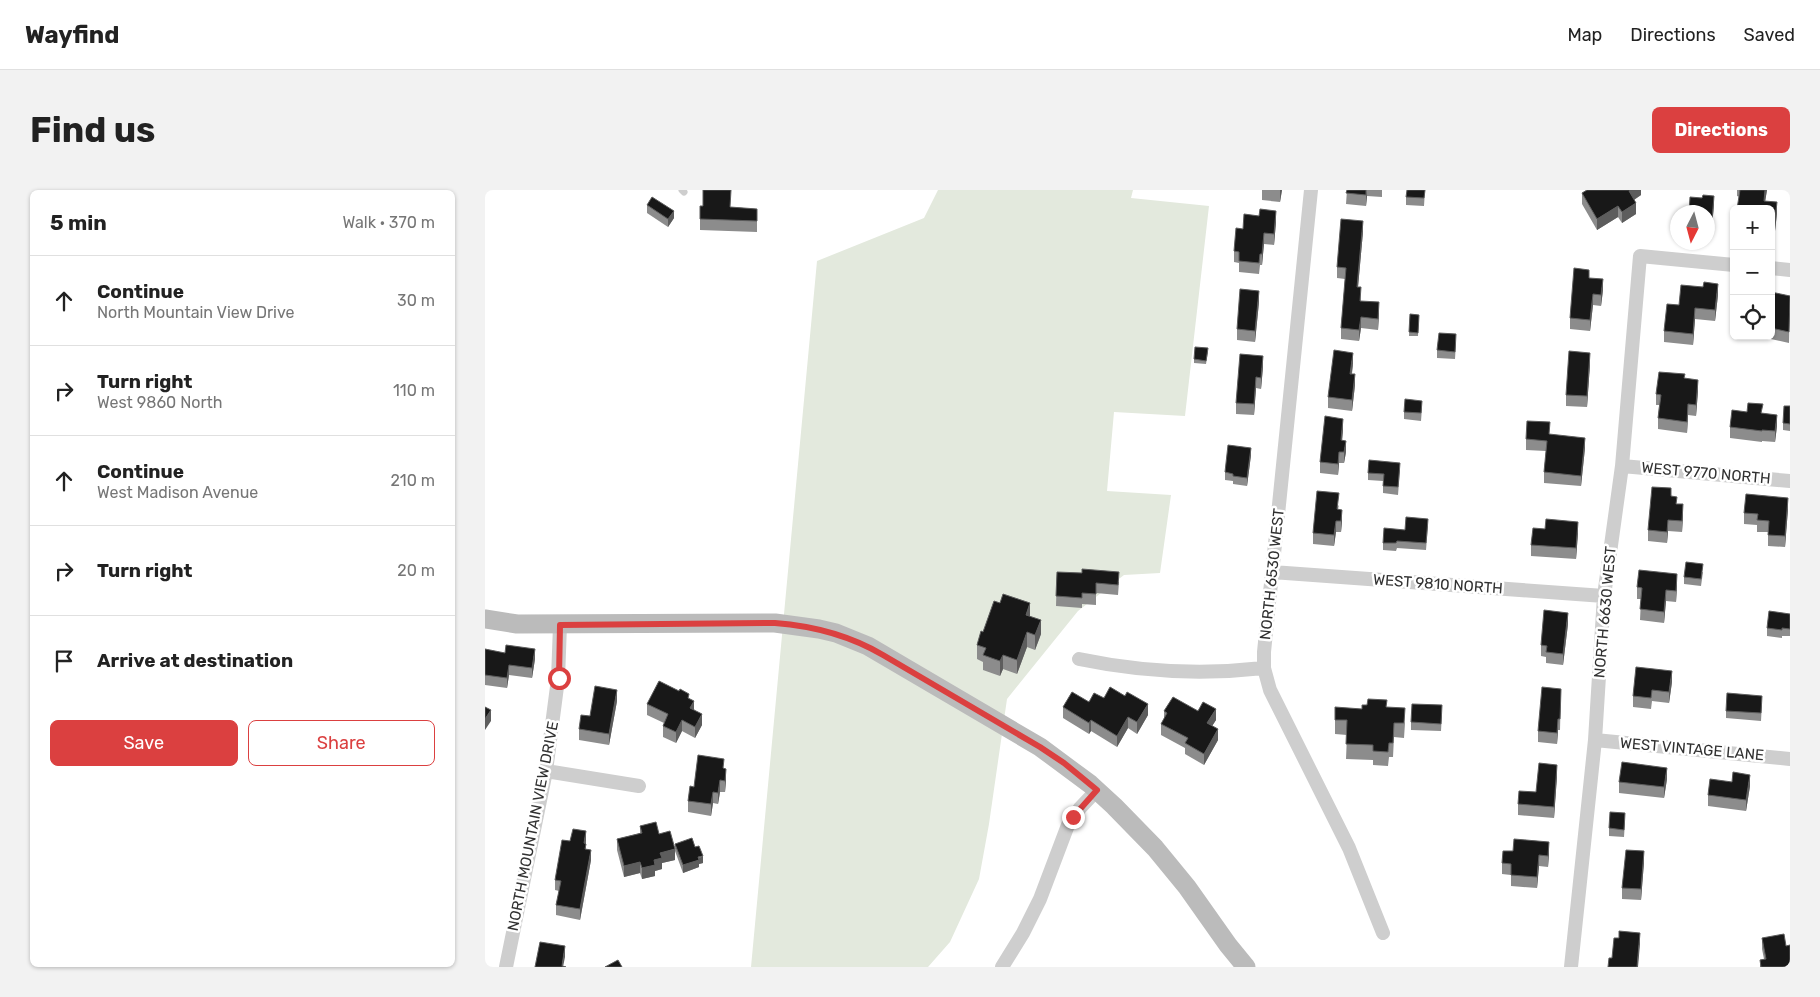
<!DOCTYPE html>
<html lang="en">
<head>
<meta charset="utf-8">
<style>
  :root { --surface:#fff; --page:#f2f2f2; --text:#222; --muted:#767676; --line:#e0e0e0; --accent:#db4040 }
  body { margin:0; font-family:Rubik,sans-serif; background:var(--page); color:var(--text) }
  .controls { position:absolute; right:15px; top:15px; display:grid; overflow:hidden; border-radius:8px; box-shadow:0 1px 4px #0004 }
  .controls button { width:45px; height:45px; display:grid; place-items:center; padding:0; border:0; border-bottom:1px solid var(--line); background:var(--surface); color:var(--text); font:25px sans-serif }
  .compass { position:absolute; left:1185px; top:15px; width:45px; height:45px; border-radius:50%; background:var(--surface); box-shadow:0 1px 4px #0004; rotate:186deg }
  .stop { position:absolute; width:15px; height:15px; margin:-11px; border:4px solid #db4040; border-radius:50%; background:#fff }
  .stop.end { background:#db4040; border-color:#fff; box-shadow:0 1px 5px #0008 }
  .list { margin:0; padding:0; list-style:none }
  h2 { display:flex; justify-content:space-between; align-items:center; height:65px; margin:0; padding:0 20px; font-size:21px }
  h2 small { font-size:16px; font-weight:400; color:var(--muted) }
  .list li { display:grid; grid-template-columns:32px 1fr auto; gap:15px; align-items:center; box-sizing:border-box; height:90px; padding:0 20px; border-top:1px solid var(--line) }
  .list b { display:block; font-size:19px; white-space:nowrap }
  .list p { margin:0; font-size:16px; white-space:nowrap; color:var(--muted) }
  .list em { font-size:16px; font-style:normal; color:var(--muted) }
  .actions { display:flex; gap:10px; padding:15px 20px }
  .actions a { flex:1; padding:11px 0; border:1px solid var(--accent); border-radius:8px; text-align:center; font-size:18px; color:var(--accent) }
  .actions .main { background:var(--accent); color:#fff }
  .icon { flex:none; width:28px; height:28px; fill:none; stroke:currentColor; stroke-width:2; stroke-linecap:round; stroke-linejoin:round }
  .map { position:relative; flex:none; width:1305px; height:777px; overflow:hidden; border-radius:8px }
  header { display:flex; align-items:center; gap:30px; box-sizing:border-box; height:70px; padding:0 25px; background:var(--surface); border-bottom:1px solid var(--line) }
  header strong { font-size:24px }
  nav { display:flex; gap:28px; margin-inline-start:auto; font-size:18px }
  .intro { display:flex; align-items:center; justify-content:space-between; box-sizing:border-box; height:120px; padding:0 30px }
  h1 { margin:0; font-size:35px }
  .button { padding:12px 22px; border-radius:8px; background:var(--accent); color:#fff; font-size:18px; font-weight:700 }
  main { display:flex; gap:30px; padding:0 30px }
  aside { flex:1; background:var(--surface); border-radius:8px; box-shadow:0 1px 4px #0004 }
  .map>svg:first-child { display:block }
  .green { fill:#e3e9dd }
  .lines { fill:none; stroke-linecap:round; stroke-linejoin:round }
  .lane { stroke:#cecece; stroke-width:7 }
  .street { stroke:#cecece; stroke-width:14 }
  .secondary { stroke:#bbb; stroke-width:19 }
  .wall { fill:#8c8c8c }
  .shaded-wall { fill:#5d5d5d }
  .building { fill:#181818; stroke:#5d5d5d }
  .route { stroke:#db4040; stroke-width:6 }
  .labels { text-anchor:middle; dominant-baseline:central; stroke-width:5; stroke-linejoin:round; paint-order:stroke }
  .street-label { font-size:15px; fill:#313131; stroke:#fff }
</style>
</head>
<body>
<header>
<strong>Wayfind</strong>
<nav><a>Map</a><a>Directions</a><a>Saved</a></nav>
</header>
<div class="intro"><h1>Find us</h1><a class="button">Directions</a></div>
<main>
<aside>
<h2>5 min<small>Walk · 370 m</small></h2>
<ul class="list">
<li><svg class="icon" aria-label="ahead" viewBox="0 0 24 24"><path d="M12 20V5M6 11l6-6 6 6"/></svg><div><b>Continue</b><p>North Mountain View Drive</p></div><em>30 m</em></li>
<li><svg class="icon" aria-label="right" viewBox="0 0 24 24"><path d="M7 20v-9h11M14 6l5 5-5 5"/></svg><div><b>Turn right</b><p>West 9860 North</p></div><em>110 m</em></li>
<li><svg class="icon" aria-label="ahead" viewBox="0 0 24 24"><path d="M12 20V5M6 11l6-6 6 6"/></svg><div><b>Continue</b><p>West Madison Avenue</p></div><em>210 m</em></li>
<li><svg class="icon" aria-label="right" viewBox="0 0 24 24"><path d="M7 20v-9h11M14 6l5 5-5 5"/></svg><div><b>Turn right</b></div><em>20 m</em></li>
<li><svg class="icon" aria-label="arrive" viewBox="0 0 24 24"><path d="M6 21V4h12l-3 4 3 4H6"/></svg><div><b>Arrive at destination</b></div></li>
</ul>
<div class="actions"><a class="main">Save</a><a>Share</a></div>
</aside>
<div class="map">
<svg width="1305" height="777" viewBox="0 0 1305 777">
  <rect width="100%" height="100%" fill="#fff"/>
  <path class="green" d="M453,0H648L646,8L724,16L700,226L629,222L622,301L686,305L675,383L639,385L593,421L522,509L504,634L494,689L465,752L443,777H266L332,71L439,28Z"/>
  <g class="lines">
    <path class="lane" d="M197,0L199,2"/>
    <path class="street" d="M826,0L779,462V478L785,500L864,658L898,743
      M1286,78L1305,80
      M1137,276L1305,291
      M787,382L1119,406
      M594,469C656,482 717,485 779,478
      M1110,550L1305,569
      M61,581L154,596
      M21,777L61,581L73,489L75,435
      M517,777L538,743L555,709L583,635L595,618L612,600
      M1086,777L1110,550L1119,406L1137,276L1155,66L1249,75"/>
    <path class="secondary" d="M0,429L32,434L290,433L334,439L351,443L383,456L555,557L605,594L629,616L670,658L702,697L743,755L761,777"/>
  </g>
  <path class="wall" d="M777,0H797L795,12L777,10Z
    M862,0H897V7L882,6L881,16L861,14Z
    M940,0L939,16L921,15V7Z
    M1156,0V5L1149,10L1151,24L1137,33L1133,27L1112,40L1097,14V3Z
    M1252,0H1282L1280,11L1292,23L1290,41H1286V19L1252,6Z
    M1229,13L1227,38L1222,37V22Z
    M162,15L189,28L183,37L162,23Z
    M246,17L272,19V42L215,40V29Z
    M791,32L789,55L779,54L777,75H775L774,84L754,82V73L749,72V61L758,39Z
    M878,42L873,97L876,111L894,123L893,140L876,138L874,151L856,149V138L860,89L852,88V77Z
    M1104,88L1118,100L1116,116L1108,115L1105,141L1085,139V128Z
    M1286,102L1305,106L1304,153L1272,146H1286Z
    M1233,105L1230,131L1210,129L1208,155L1179,152V141L1194,115Z
    M774,112L770,152L752,150V139Z
    M925,124L934,125L933,146H924Z
    M971,152L970,169L952,168V160Z
    M723,162L721,174L709,173V169Z
    M868,174L867,184L870,195L867,221L843,218V207Z
    M1105,174L1102,217L1081,216V205Z
    M778,177L776,199L771,198L769,225L751,224V213Z
    M1200,188L1213,201L1211,226L1203,225L1202,243L1173,239V228L1174,215H1171V204Z
    M1305,216V241L1298,240V233Z
    M937,218L936,231L919,229V222Z
    M1278,223L1292,236L1290,252L1277,251V252L1245,248V237Z
    M858,240L857,251L861,262L859,273H854L853,285L835,283V272Z
    M1064,244L1100,258L1096,296L1059,293V282L1061,261L1041,260V249Z
    M766,265L762,296L748,294V291L740,290V282Z
    M915,280L913,305L898,303V291L883,290V283Z
    M1186,306L1198,325L1197,342L1183,341L1182,353L1163,351V340Z
    M854,315L853,319L857,331L856,342H851L849,356L828,354V343Z
    M1303,319L1300,357L1283,356V342H1272V335L1259,334V323Z
    M943,336L941,360L912,358L911,361L898,360V353L920,340Z
    M1093,343L1091,369L1046,366V355Z
    M572,382L634,392L633,405L611,403V415L597,414V418L571,416Z
    M1218,382L1216,396L1199,394V387Z
    M1192,395L1191,412L1181,411L1179,433L1155,430L1156,409H1152V397Z
    M1305,424V446H1297V448L1282,446V438Z
    M545,426L556,444L550,460L542,457L532,484L518,479L515,486L498,480V472L492,469V455L498,442Z
    M1083,434L1078,475L1061,473V467L1056,466V455Z
    M0,459L50,469L47,488L24,485L22,498L0,495Z
    M1187,492L1184,513L1167,511L1166,519L1148,517V506Z
    M1076,499L1075,540H1073L1072,554L1053,552V541Z
    M619,508L663,525L652,544L643,538L632,557L606,541L604,544L578,528V517Z
    M204,509L217,535L210,548L197,541L191,553L178,547V536L179,533L162,525V514Z
    M132,511L124,555L94,550V539L105,526Z
    M1277,513L1276,531L1241,528V521Z
    M902,517L920,533L919,548L909,547L908,567H904L903,576L888,575V570L861,569L862,545L850,544V530L877,519Z
    M679,521H713L731,530L727,536L733,550L719,575L700,564V558L676,545V534L679,529Z
    M957,523L956,541L926,540V532Z
    M239,578L241,590L240,602H235L233,614L228,613L226,626L203,622V611L209,597Z
    M1072,586L1069,628L1033,625V614L1051,602Z
    M1182,589L1179,608L1134,603V592Z
    M1247,592L1265,596L1261,621L1223,616V605Z
    M1140,631L1139,647L1124,646V638Z
    M155,636L174,644L190,670L177,673V679L170,681V686L157,689L155,683L139,687L132,660V649L155,643Z
    M101,651V659L106,670L95,730L71,725V715L74,701L70,700V690Z
    M190,654L210,657L218,673L214,674V677L198,683L190,661Z
    M1064,663L1063,677L1054,676L1052,698L1026,696V685L1017,684V673Z
    M1159,672L1156,710L1137,709V698Z
    M1277,748L1301,756L1305,777H1275V770L1279,769L1277,759Z"/>
  <path class="shaded-wall" d="M795,0H797L795,12Z
    M881,0L882,6L881,16Z
    M1146,0H1156V5L1144,13V1Z
    M1280,0H1282L1279,19V11Z
    M1229,6V13L1227,38V30Z
    M1292,12V23L1290,41V30Z
    M1151,13V24L1137,33V22Z
    M1133,16V27L1112,40V29Z
    M189,21V28L183,37V29Z
    M791,21V32L789,55V44Z
    M878,31V42L872,108V97Z
    M779,43V54L777,75V64Z
    M1118,89V100L1116,116V105Z
    M1233,94V105L1230,131V120Z
    M774,101V112L770,152V141Z
    M1108,104V115L1105,141V130Z
    M894,112V123L893,140V129Z
    M1210,118V129L1208,155V144Z
    M876,127V138L874,151V140Z
    M868,163V174L865,195V184Z
    M1105,163V174L1102,217V206Z
    M778,166V177L776,199V188Z
    M870,184V195L867,221V210Z
    M771,187V198L769,225V214Z
    M1213,190V201L1211,226V215Z
    M1203,214V225L1202,243V232Z
    M1292,225V236L1290,252V241Z
    M858,229V240L856,261V250Z
    M1100,248V258L1096,296V286Z
    M861,251V262L859,273V262Z
    M766,258V265L762,296V288Z
    M854,262V273L853,285V274Z
    M1303,308V319L1300,357V346Z
    M1198,314V325L1197,342V331Z
    M857,320V331L856,342V331Z
    M1183,330V341L1182,353V342Z
    M851,331V342L849,356V345Z
    M1093,332V343L1091,369V358Z
    M1192,384V395L1191,412V401Z
    M1181,400V411L1179,433V422Z
    M545,413V428L541,425Z
    M1083,423V434L1078,475V464Z
    M556,430V444L550,460V445Z
    M542,442V457L532,484V470Z
    M50,459V469L47,488V478Z
    M518,465V479L515,486V471Z
    M24,475V485L22,498V488Z
    M1187,481V492L1184,513V502Z
    M132,500V511L124,555V544Z
    M209,511V522L205,518Z
    M663,514V525L652,544V532Z
    M731,519V530L722,544V533Z
    M6,520V531L0,540V529Z
    M217,524V535L210,548V537Z
    M643,527V538L632,557V546Z
    M1073,529V540L1072,554V543Z
    M197,530V541L191,553V542Z
    M606,530V541L604,544V533Z
    M733,539V550L719,575V564Z
    M1072,575V586L1069,628V617Z
    M1182,578V589L1179,608V597Z
    M241,579V590L240,602V591Z
    M1265,585V596L1261,621V610Z
    M235,590V602L233,614V603Z
    M228,602V613L226,626V614Z
    M101,641V651L99,663V653Z
    M1064,652V663L1063,677V666Z
    M190,659V670L177,673V679L170,681V686L157,689V678L169,670L175,663Z
    M106,660V670L95,730V719Z
    M1159,661V672L1156,710V699Z
    M1054,665V676L1052,698V687Z
    M218,666V673L214,674V677L198,683V675Z
    M155,672V683L139,687V676Z
    M1155,743V754L1153,777H1152Z
    M80,756V767L78,777H77Z"/>
  <path class="building" d="M218,0H246L245,17L272,19V31L215,29V16H218Z
    M862,0H881V5L861,3Z
    M922,0H940L939,8L921,7Z
    M1102,0H1146L1144,1L1151,13L1137,22L1133,16L1112,29L1097,3Z
    M1255,0H1280L1279,11L1292,12L1290,30H1286V19H1252Z
    M1218,5L1229,6L1227,30H1222V22H1204L1205,7L1217,8Z
    M167,7L189,21L183,29L162,15Z
    M775,19L791,21L789,44L779,43L777,64H775L774,73L754,71V62L749,61L751,38L758,39L759,24L774,26Z
    M856,29L878,31L872,97H876L875,111L894,112L893,129L876,127L874,140L856,138L861,78L852,77Z
    M1089,78L1104,80V88L1118,89L1116,105L1108,104L1105,130L1085,128Z
    M1219,92L1233,94L1230,120L1210,118L1208,144L1179,141L1182,114L1194,115L1196,95L1218,97Z
    M755,99L774,101L770,141L752,139Z
    M1286,102L1305,106L1304,142L1286,138Z
    M925,124L934,125L933,143L924,142Z
    M954,143L971,144L970,162L952,160Z
    M710,157L723,158L721,171L709,169Z
    M849,160L868,163L865,184H870L867,210L843,207Z
    M1084,161L1105,163L1102,206L1081,205Z
    M755,164L778,166L776,188L771,187L769,214L751,213Z
    M1174,182L1200,184L1199,188L1213,190L1211,215L1203,214L1202,232L1173,228L1176,205L1171,204Z
    M920,209L937,211L936,223L919,222Z
    M1263,213L1278,214L1276,223L1292,225L1290,241L1277,240V241L1245,237L1247,220L1262,222Z
    M1299,216H1305V234L1298,233Z
    M840,226L858,229L856,250L861,251L859,262H854L853,274L835,272Z
    M1042,231L1065,232L1064,244L1100,248L1096,286L1059,282L1062,251L1041,249Z
    M743,255L766,258L762,288L748,286V284L740,282Z
    M884,270L915,273L913,297L898,296L899,284L883,283Z
    M1167,297L1186,298V306L1192,307L1191,314H1198L1197,331L1183,330L1182,342L1163,340Z
    M832,301L854,303L852,319L857,320L856,331H851L849,345L828,343Z
    M1261,304L1303,308L1300,346L1283,345L1284,331L1272,330L1273,324L1259,323Z
    M921,327L943,329L941,353L912,351L911,353H898L899,338L920,340Z
    M1061,329L1093,332L1091,358L1046,355L1048,338L1060,339Z
    M1201,372L1218,374L1216,389L1199,387Z
    M597,379L634,382L633,395L611,393V404L597,403V408L571,406L572,382L597,383Z
    M1154,380L1192,384L1191,401L1181,400L1179,422L1155,419L1157,398L1152,397Z
    M518,404L545,413L541,425L556,430L550,445L542,442L532,470L518,465L515,471L498,465L501,458L492,455L496,441L498,442L509,411L515,413Z
    M1059,420L1083,423L1078,464L1061,462L1062,456L1056,455Z
    M1284,421L1305,424V439L1297,438V440L1282,438Z
    M21,455L50,459L47,478L24,475L22,488L0,485V459L20,463Z
    M1151,477L1187,481L1184,502L1167,500L1166,508L1148,506Z
    M174,491L194,501L195,499L204,504L203,508L209,511L205,518L217,524L210,537L197,530L191,542L178,536L183,524L162,514Z
    M110,496L132,500L124,544L94,539L96,525L105,526Z
    M625,497L640,506L642,502L663,514L652,532L643,527L632,546L606,530L604,533L578,517L587,502L604,512L609,503L619,508Z
    M1057,497L1076,499L1075,529H1073L1072,543L1053,541Z
    M1242,503L1277,506L1276,523L1241,521Z
    M688,507L713,521L718,512L731,519L722,533L733,539L719,564L700,553L703,548L676,534L682,523L679,521Z
    M883,509L902,510L901,517L920,518L919,533H909L908,553H904L903,562L888,561V555L861,554L862,530H850V517L877,519V515H882Z
    M927,514L957,515L956,534L926,532Z
    M0,517L6,520L0,529Z
    M213,565L239,569L238,578L241,579L240,591L235,590L233,603L228,602L226,614L203,611L205,596L209,597Z
    M1137,572L1182,578L1179,597L1134,592Z
    M1054,573L1072,575L1069,617L1033,614L1034,601L1051,602Z
    M1248,582L1265,585L1261,610L1223,605L1225,589L1247,592Z
    M1125,622L1140,623L1139,640L1124,638Z
    M171,632L174,644L185,641L190,659L175,663L177,668L169,670L170,675L157,678L155,672L139,676L132,649L157,643L155,636Z
    M88,639L101,641L99,653L101,654L100,659L106,660L95,719L71,715L76,691L70,690L77,650L85,651Z
    M207,648L210,657L214,656L218,666L213,667L214,670L198,675L190,654Z
    M1029,649L1064,652L1063,666L1054,665L1052,687L1026,685V674L1017,673L1018,661H1028Z
    M1141,660L1159,661L1156,699L1137,698Z
    M1134,741L1155,743L1152,777H1123L1124,768H1127L1129,748H1134Z
    M1299,744L1301,756L1305,755V777H1276L1275,770L1281,769L1277,748Z
    M55,752L80,756L77,776L81,777H50Z
    M133,770L137,777H120Z"/>
  <g class="lines">
    <path class="route" d="M74,488L75,435L290,433C329,436 364,445 398,465L555,557L579,573L612,600L588,627"/>
  </g>
  <g class="labels">
    <g class="street-label">
      <text transform="translate(1221 283) rotate(5)">WEST 9770 NORTH</text>
      <text transform="translate(787 384) rotate(-84)">NORTH 6530 WEST</text>
      <text transform="translate(953 394) rotate(4)">WEST 9810 NORTH</text>
      <text transform="translate(1120 422) rotate(-85)">NORTH 6630 WEST</text>
      <text transform="translate(1207 559) rotate(5)">WEST VINTAGE LANE</text>
      <text transform="translate(48 636) rotate(-79)">NORTH MOUNTAIN VIEW DRIVE</text>
    </g>
  </g>
</svg>
<div class="controls">
<button>+</button>
<button>−</button>
<button><svg class="icon" aria-label="locate" viewBox="0 0 24 24"><circle cx="12" cy="12" r="6"/><path d="M12 2v4M12 18v4M2 12h4M18 12h4"/></svg></button>
</div>
<svg class="compass" viewBox="-18 -18 36 36"><path d="M0-13l5 13h-10z" fill="#e53935"/><path d="M0 13l5-13h-10z" fill="#767676"/></svg>
<div class="stop" style="left:74px;top:488px"></div>
<div class="stop end" style="left:588px;top:627px"></div>
</div>
</main>
</body>
</html>
